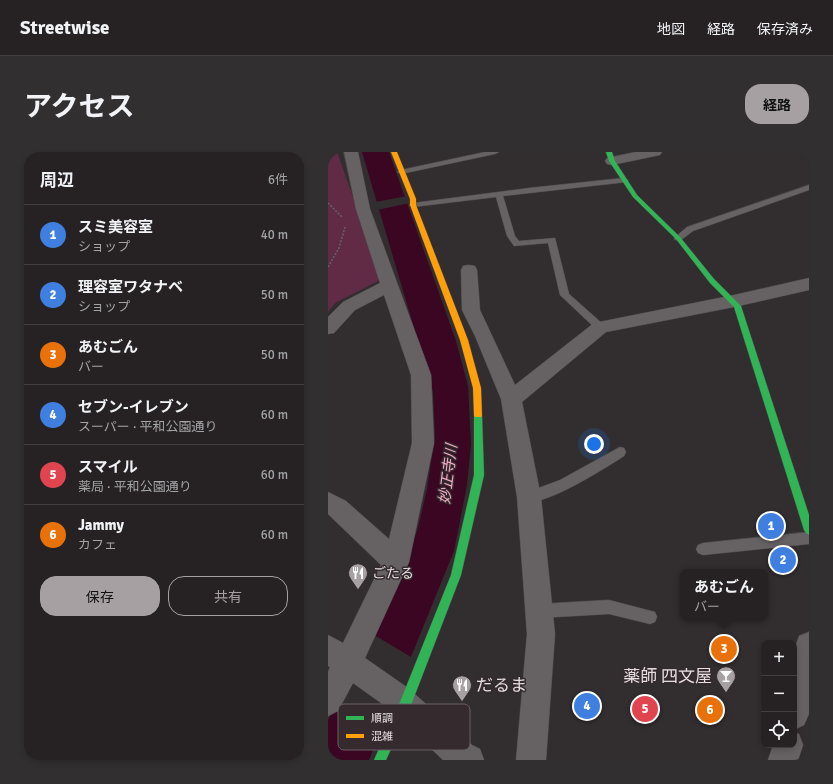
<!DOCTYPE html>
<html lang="ja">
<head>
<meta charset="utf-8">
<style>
  :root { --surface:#262223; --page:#322f30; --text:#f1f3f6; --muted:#a4a4a6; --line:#423f41; --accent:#a6a0a3 }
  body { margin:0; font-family:Signika,"Noto Sans JP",sans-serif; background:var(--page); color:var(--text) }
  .controls { position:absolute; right:12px; bottom:12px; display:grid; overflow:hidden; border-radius:8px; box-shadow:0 2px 6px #0003 }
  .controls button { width:36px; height:36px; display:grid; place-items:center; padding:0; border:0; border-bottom:1px solid var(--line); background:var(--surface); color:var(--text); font:20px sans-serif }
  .you { position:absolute; left:266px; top:292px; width:14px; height:14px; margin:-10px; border:3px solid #fff; border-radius:50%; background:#1a73e8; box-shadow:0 0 0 6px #1a73e833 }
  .badge { display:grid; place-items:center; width:26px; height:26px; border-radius:50%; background:var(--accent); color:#fff; font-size:13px; font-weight:700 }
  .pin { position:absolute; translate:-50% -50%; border:2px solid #fff; box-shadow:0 1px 4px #0006 }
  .popup { position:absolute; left:352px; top:417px; width:88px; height:52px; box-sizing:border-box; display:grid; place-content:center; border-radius:8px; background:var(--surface); filter:drop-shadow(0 1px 3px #0005); font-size:13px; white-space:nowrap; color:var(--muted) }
  .popup b { font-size:15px; color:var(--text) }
  .popup::after { content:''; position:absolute; left:50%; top:100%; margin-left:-8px; border:8px solid transparent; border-top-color:var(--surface) }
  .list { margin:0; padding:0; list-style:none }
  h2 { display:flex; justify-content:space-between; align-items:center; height:52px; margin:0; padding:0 16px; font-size:17px }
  h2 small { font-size:13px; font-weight:400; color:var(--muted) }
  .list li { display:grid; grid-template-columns:26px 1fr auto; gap:12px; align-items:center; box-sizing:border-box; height:60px; padding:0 16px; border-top:1px solid var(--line) }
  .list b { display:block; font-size:15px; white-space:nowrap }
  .list p { margin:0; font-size:13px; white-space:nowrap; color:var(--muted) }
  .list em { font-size:13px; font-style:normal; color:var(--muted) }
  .actions { display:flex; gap:8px; padding:12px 16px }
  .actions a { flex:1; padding:9px 0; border:1px solid var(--accent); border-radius:16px; text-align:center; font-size:14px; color:var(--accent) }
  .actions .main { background:var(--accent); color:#111 }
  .icon { flex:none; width:22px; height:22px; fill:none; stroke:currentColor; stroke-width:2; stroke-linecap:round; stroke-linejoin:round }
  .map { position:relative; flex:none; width:481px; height:608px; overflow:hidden; border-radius:16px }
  header { display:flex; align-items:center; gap:24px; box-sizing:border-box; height:56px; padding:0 20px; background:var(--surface); border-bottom:1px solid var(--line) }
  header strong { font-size:19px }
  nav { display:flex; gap:22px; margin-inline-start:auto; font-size:14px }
  .intro { display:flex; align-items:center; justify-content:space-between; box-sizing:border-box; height:96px; padding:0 24px }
  h1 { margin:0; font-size:28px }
  .button { padding:10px 18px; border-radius:16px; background:var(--accent); color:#111; font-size:14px; font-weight:700 }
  main { display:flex; gap:24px; padding:0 24px }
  aside { flex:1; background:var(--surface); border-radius:16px; box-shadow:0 2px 6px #0003 }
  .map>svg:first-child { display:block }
  .green { fill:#622b45 }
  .water { fill:#3a0621 }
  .pier { fill:#322d2f }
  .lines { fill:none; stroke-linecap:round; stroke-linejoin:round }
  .lane-casing { stroke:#4e4a4c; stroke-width:1 }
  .street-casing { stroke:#4e4a4c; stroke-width:1 }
  .fast-casing { stroke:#4e4a4c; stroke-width:1 }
  .slow-casing { stroke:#4e4a4c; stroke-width:1 }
  .path { stroke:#666263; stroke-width:1.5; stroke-dasharray:2 1.5; stroke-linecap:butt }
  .lane { fill:#666263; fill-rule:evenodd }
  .street { fill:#666263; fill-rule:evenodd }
  .fast { fill:#30b455; fill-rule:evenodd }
  .slow { fill:#ff9f0a; fill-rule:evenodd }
  .labels { text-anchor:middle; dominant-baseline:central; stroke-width:3; stroke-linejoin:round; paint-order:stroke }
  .poi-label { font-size:14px; fill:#e5dee1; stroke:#352a2e; text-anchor:start }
  .water-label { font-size:15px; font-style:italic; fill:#f2adc8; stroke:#352a2e }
  .near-poi-label { font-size:17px; fill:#e5dee1; stroke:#352a2e; text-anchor:end }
  .key { fill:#352a2e; stroke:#6a6064; stroke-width:1 }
  .key-label { font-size:11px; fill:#e5dee1 }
</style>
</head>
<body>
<header>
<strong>Streetwise</strong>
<nav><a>地図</a><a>経路</a><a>保存済み</a></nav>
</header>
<div class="intro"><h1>アクセス</h1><a class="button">経路</a></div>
<main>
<aside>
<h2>周辺<small>6件</small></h2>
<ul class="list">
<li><span class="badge" style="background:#3f7fe0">1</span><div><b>スミ美容室</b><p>ショップ</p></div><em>40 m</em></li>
<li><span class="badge" style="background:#3f7fe0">2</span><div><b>理容室ワタナベ</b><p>ショップ</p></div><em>50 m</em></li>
<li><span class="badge" style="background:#e8710a">3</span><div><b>あむごん</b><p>バー</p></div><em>50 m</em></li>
<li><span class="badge" style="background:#3f7fe0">4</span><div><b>セブン-イレブン</b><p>スーパー · 平和公園通り</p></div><em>60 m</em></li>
<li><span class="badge" style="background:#e0444e">5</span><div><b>スマイル</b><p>薬局 · 平和公園通り</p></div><em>60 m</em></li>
<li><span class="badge" style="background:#e8710a">6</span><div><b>Jammy</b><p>カフェ</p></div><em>60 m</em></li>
</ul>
<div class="actions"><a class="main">保存</a><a>共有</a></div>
</aside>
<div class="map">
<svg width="481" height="608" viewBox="0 0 481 608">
  <rect width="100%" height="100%" fill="#322d2f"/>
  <path class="green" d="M0,0H9L54,127L7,151L0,160Z"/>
  <path class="water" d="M34,0H61L128,189L140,234L143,292L139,333L126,399L41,608H0V568L60,450L78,410L90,376L99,337L107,284L105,240Z"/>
  <path class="pier" d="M79,44L82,51L49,58L47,50Z
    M43,481L88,508L53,586L6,553Z"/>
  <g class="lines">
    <defs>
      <path id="lane" d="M157,0H171L167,2L73,22L69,20L73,18Z
        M296,26L300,28L299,30L175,44L187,84L191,89L227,86L241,142L276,173L277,175L276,177H268L232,143L220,91L186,94L179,84L168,45L85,55L81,53L85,51L201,36Z
        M481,33V38L365,79L353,88H347L346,86L359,75Z
        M292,295L296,296L298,300L296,304C279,315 215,356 197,349L195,345L197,341L232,328Z
        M481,380V392L375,403L370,401L368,397L370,393L375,391Z
        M281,448L327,460L329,465L327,470L322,472L281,462L211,466L206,464L204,459L206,454L211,452Z"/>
      <path id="street" d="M16,0H30L42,57L103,223L106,291L81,410L37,506L80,536L144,593L152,597L156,608H115L60,556L25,531L10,559L0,564V520L2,515L0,514V483L15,491L53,413L0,362V340L18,349L61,387L84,291L83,223L56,143L27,158L6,181L0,182V165L15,150L52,131L28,57Z
        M308,0H334L332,3L284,13L279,12L277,9L279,6Z
        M141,113L147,114L149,118L152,158L187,233L266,171L406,143L481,126V138L406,155L278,180L194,250L213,345L227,482L218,608H188L199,482L189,345L173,247L147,184L134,158L133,118L135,114Z
        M481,480V562L476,573L466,578V499L471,484Z
        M466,580L471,582L475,593L470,608H440L445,593H466Z"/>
      <path id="fast" d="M278,0H284L287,9L309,43L352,85L386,127L413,154L481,363V383L478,381L476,378L406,155L382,131L348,87L305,45L281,9Z
        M150,260L154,263L156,323L133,423L83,553L58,608H46L72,550L123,423L146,323V263Z"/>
      <path id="slow" d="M63,0H69L88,47V53L140,188L153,236L154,263L153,265H147L146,263L145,236L132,188L82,53V47Z"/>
    </defs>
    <use href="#lane" class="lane-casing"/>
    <use href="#street" class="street-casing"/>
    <use href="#fast" class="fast-casing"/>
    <use href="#slow" class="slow-casing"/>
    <path class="path" d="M0,51L14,65
      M0,115L11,96L17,75"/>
    <use href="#lane" class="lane"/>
    <use href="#street" class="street"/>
    <use href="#fast" class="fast"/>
    <use href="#slow" class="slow"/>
  </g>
  <defs>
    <symbol id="restaurant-pin" viewBox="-11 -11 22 30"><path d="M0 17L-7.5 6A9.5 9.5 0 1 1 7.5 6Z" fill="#a6a0a3" stroke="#352a2e"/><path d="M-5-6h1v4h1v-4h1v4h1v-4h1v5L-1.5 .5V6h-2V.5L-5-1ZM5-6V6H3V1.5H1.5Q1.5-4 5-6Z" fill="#fff"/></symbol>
    <symbol id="bar-pin" viewBox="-11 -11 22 30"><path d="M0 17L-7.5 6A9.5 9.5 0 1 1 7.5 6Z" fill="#a6a0a3" stroke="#352a2e"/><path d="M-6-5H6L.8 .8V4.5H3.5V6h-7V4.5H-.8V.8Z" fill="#fff"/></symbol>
  </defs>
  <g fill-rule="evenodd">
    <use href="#restaurant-pin" x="19" y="410" width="22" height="30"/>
    <use href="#bar-pin" x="387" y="513" width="22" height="30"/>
    <use href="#restaurant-pin" x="123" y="522" width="22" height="30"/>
  </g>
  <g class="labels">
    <g class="poi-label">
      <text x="44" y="421">ごたる</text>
    </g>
    <g class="water-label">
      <text transform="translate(120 322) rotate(-83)">妙正寺川</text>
    </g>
    <g class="near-poi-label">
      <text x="384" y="524">薬師 四文屋</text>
      <text x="148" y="533" text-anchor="start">だるま</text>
    </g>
  </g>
  <rect x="10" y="552" width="132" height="46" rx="6" class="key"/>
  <rect x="18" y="564" width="18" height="4" fill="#30b455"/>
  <rect x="18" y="582" width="18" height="4" fill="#ff9f0a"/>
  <g class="key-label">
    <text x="43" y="570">順調</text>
    <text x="43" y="588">混雑</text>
  </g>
</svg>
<div class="controls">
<button>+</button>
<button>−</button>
<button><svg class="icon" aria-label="locate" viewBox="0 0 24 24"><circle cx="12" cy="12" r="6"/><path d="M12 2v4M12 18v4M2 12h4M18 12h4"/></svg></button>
</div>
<div class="you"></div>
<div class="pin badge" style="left:443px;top:374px;background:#3f7fe0">1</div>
<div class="pin badge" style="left:455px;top:408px;background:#3f7fe0">2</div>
<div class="pin badge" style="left:396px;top:497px;background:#e8710a">3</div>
<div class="popup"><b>あむごん</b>バー</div>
<div class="pin badge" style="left:259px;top:554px;background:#3f7fe0">4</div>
<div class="pin badge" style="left:317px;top:557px;background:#e0444e">5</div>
<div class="pin badge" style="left:382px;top:558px;background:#e8710a">6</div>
</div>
</main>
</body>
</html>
